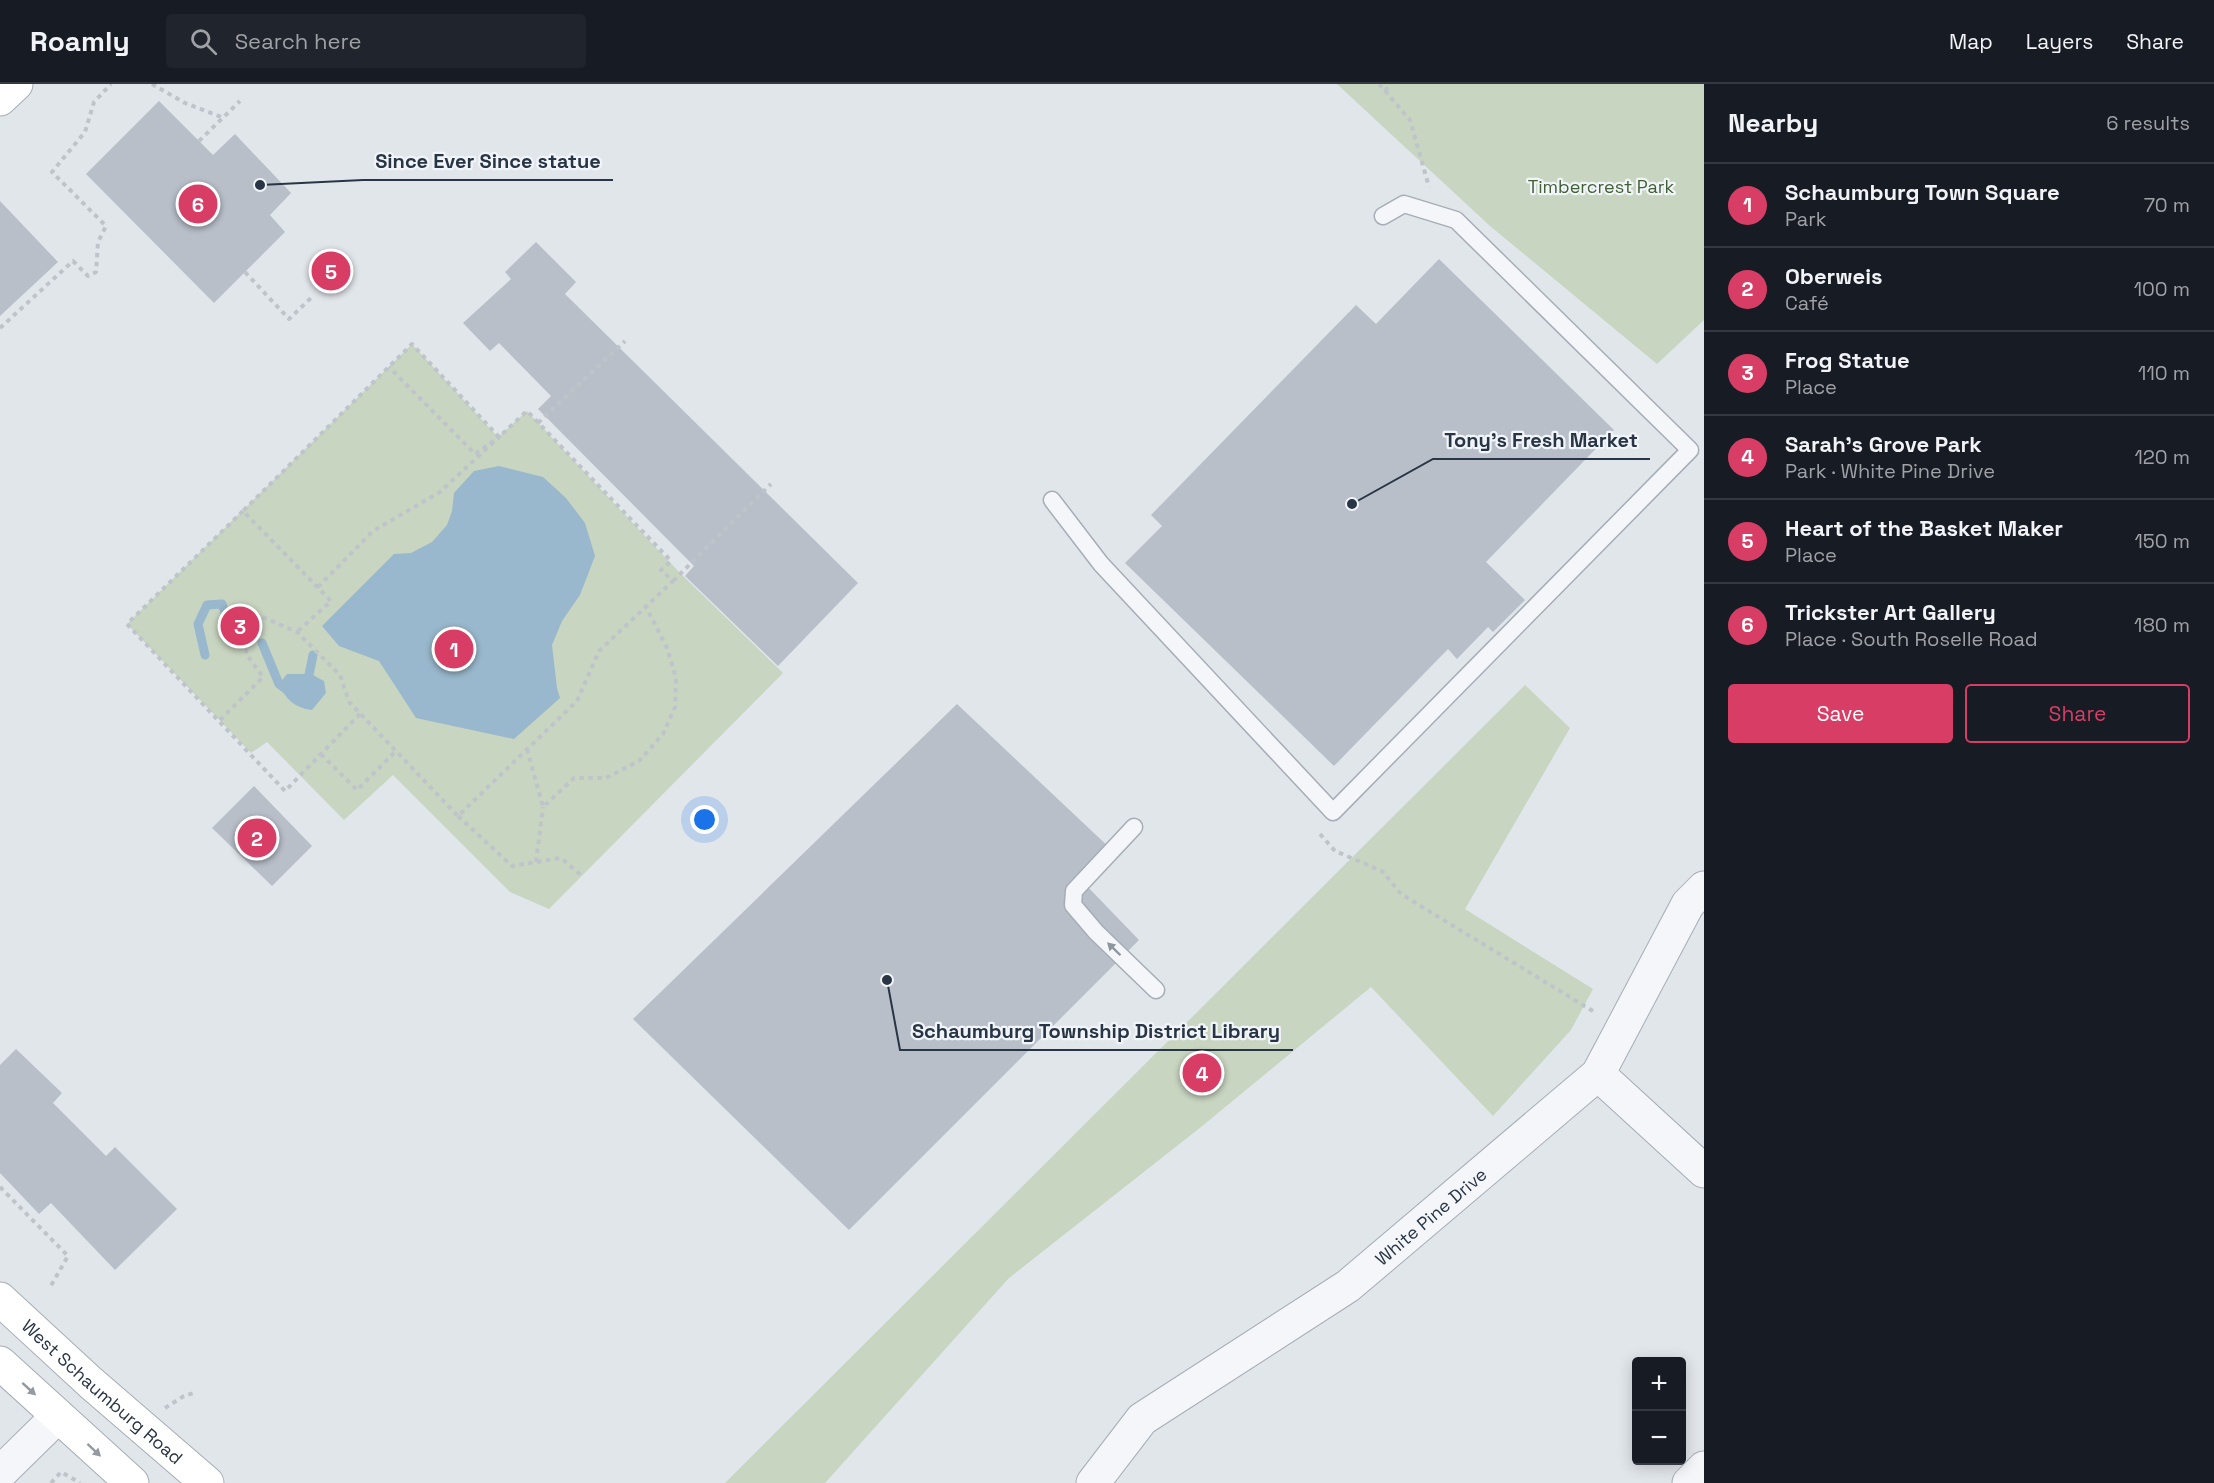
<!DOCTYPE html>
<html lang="en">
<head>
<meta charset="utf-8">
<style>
  :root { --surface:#171b24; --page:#20242c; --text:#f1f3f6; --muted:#9ea1a6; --line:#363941; --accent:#d83e65 }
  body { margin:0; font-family:"Space Grotesk",sans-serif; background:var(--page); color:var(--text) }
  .controls { position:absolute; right:18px; bottom:18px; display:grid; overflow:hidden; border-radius:6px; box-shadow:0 3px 15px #0003 }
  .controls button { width:54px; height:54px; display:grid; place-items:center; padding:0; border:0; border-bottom:2px solid var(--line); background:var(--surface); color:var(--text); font:30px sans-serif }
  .you { position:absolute; left:705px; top:736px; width:21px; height:21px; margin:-15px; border:4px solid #fff; border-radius:50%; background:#1a73e8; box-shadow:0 0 0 9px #1a73e833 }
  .badge { display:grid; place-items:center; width:39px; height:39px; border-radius:50%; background:var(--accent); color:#fff; font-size:20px; font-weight:700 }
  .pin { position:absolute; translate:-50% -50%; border:3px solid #fff; box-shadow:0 2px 6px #0006 }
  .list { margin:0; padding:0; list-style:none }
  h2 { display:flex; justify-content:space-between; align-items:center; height:78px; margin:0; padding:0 24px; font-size:26px }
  h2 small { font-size:20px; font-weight:400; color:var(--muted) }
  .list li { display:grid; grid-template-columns:39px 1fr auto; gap:18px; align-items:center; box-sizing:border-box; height:84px; padding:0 24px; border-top:2px solid var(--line) }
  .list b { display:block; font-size:22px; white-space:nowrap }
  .list p { margin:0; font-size:20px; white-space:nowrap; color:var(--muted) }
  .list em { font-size:20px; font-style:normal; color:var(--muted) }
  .actions { display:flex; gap:12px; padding:18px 24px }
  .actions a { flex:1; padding:14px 0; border:2px solid var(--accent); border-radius:6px; text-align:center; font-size:21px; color:var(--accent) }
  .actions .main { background:var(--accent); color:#fff }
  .icon { flex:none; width:33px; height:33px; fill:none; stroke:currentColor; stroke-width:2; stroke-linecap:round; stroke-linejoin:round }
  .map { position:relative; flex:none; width:1704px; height:1399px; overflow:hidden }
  header { display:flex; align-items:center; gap:36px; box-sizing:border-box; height:84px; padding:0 30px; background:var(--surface); border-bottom:2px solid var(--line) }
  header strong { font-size:28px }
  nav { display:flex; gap:33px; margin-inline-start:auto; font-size:21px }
  .search { width:420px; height:54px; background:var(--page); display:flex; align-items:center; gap:15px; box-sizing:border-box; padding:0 21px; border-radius:6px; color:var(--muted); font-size:22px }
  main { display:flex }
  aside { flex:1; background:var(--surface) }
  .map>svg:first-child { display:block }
  .green { fill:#c8d5c1 }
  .water { fill:#99b8cd }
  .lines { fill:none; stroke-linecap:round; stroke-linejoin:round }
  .stream { stroke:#99b8cd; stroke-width:9 }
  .building { fill:#b8bfc9 }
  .lane-casing { stroke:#a6adb6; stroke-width:19 }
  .street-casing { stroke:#a6adb6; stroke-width:35 }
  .secondary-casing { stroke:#a6adb6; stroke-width:35 }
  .path { stroke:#bfc4ca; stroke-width:4; stroke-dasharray:4.5 4.5; stroke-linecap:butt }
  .lane { stroke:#f4f6f9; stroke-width:16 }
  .street { stroke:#f4f6f9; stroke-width:33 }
  .secondary { stroke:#fff; stroke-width:33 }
  .oneway { fill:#8e969e }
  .oneway2 { fill:#949aa2 }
  .labels { text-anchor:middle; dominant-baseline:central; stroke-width:4.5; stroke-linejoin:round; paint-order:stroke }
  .park-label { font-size:18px; fill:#416034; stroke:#f1f4f8 }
  .street-label { font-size:18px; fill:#283544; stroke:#f1f4f8 }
  .leader { fill:none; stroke:#283544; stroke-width:2 }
  .callout-dot { fill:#283544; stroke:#f1f4f8; stroke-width:2 }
  .callout-label { font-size:20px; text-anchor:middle; font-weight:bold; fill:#283544; stroke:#f1f4f8; stroke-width:4.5; stroke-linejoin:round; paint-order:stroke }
</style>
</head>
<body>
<header>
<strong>Roamly</strong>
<div class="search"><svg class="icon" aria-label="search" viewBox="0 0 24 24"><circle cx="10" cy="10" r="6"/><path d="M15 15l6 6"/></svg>Search here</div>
<nav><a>Map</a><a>Layers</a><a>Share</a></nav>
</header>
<main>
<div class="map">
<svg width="1704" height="1399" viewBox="0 0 1704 1399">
  <rect width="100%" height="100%" fill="#e1e6eb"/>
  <path class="green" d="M1337,0H1704V236L1657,280L1490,142Z
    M412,260L498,353L527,327L679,488L783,589L549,825L510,808L393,691L344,736L267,658L251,669L127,540Z
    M1525,601L1570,644L1465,825L1593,905L1571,946L1493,1032L1371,903L1201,1043L1009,1194L825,1399H725Z"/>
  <path class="water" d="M499,382L543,393L566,414L585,439L595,472L580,511L562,537L552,561L557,604L560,614L514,655L416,634L379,577L339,562L322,542L394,470L411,469L432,458L447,441L452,427L454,409L474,387Z
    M287,590H311L324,597L326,609L312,626C295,624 286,616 279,600Z"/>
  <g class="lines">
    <path class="stream" d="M262,559L279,600L287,606
      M205,571L198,540L207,521L222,520L236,558
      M307,601L313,571"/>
  </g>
  <path class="building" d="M159,17L213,71L235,50L291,109L270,131L285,148L214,219L86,90Z
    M0,117L58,178L0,232Z
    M536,158L576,198L565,210L858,499L778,582L685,492L694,482L538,325L551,312L499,259L490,267L463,239L511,195L505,188Z
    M1439,175L1614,346L1486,478L1525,516L1493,548L1488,543L1457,575L1448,565L1334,682L1125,479L1162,442L1151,431L1356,221L1376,240Z
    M957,620L1113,767L1083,798L1139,856L849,1146L633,935Z
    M254,702L312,762L272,802L212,744Z
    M16,965L62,1009L53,1019L106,1072L115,1063L177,1125L115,1186L51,1119L39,1130L0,1089V981Z"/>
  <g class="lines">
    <defs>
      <path id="lane" d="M1052,416L1101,480L1333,728L1690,366L1456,136L1404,120L1383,132
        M1134,743L1074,807L1073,821L1096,848L1156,906"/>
      <g id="street">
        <path d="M1598,990L1704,1087"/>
        <path d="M0,1389L58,1332"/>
        <path id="s1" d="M1093,1399L1142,1335L1348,1202L1598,990L1688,820L1704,804"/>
        <path d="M1689,1399L1704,1384"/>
      </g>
      <g id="secondary">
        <path d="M0,15L16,0"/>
        <path id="s2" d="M0,1215L91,1299L207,1399"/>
        <path d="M0,1279L132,1399"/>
      </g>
    </defs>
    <use href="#lane" class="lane-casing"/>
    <use href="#street" class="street-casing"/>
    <use href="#secondary" class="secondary-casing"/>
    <path class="path" d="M152,0L185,19L224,34
      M1379,0L1410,36L1429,103
      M1385,7L1391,0
      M199,57L240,17
      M245,188L289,235L314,211
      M0,244L73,177L88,192L96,188L98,158L106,142L52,88L85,48L94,18L111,0
      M538,339L625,257
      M243,427L127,540L285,707L360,630
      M673,497L771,400
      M318,503L373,447L440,408L499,353L475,370L389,283
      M220,636L263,593L246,570L248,545L260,532L297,548L340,591L349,618L458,732L577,617L599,567L673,497L661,486L671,477L527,327L499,353L412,260L243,427L331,517L297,548
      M527,665L543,723L574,694H606L639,677L663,650L675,623L676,594L667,564L646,523
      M321,670L357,706L396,667
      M458,732L512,782L561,774L582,792
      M1320,750L1335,767L1382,787L1401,810L1596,929
      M536,778L543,723
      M0,1103L68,1172L49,1205
      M165,1324L184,1312L194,1309
      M51,1399L61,1388L80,1399"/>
    <use href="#lane" class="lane"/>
    <use href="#street" class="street"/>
    <use href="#secondary" class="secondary"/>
  </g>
  <defs><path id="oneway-solid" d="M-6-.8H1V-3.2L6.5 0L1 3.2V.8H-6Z" transform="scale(1.5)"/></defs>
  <use class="oneway" href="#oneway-solid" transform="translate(1114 865) rotate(-136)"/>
  <g class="oneway2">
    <use href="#oneway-solid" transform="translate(29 1305) rotate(42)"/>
    <use href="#oneway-solid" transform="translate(94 1366) rotate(43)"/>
  </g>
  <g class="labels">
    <g class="park-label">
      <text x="1601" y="102">Timbercrest Park</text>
    </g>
    <g class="street-label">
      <text stroke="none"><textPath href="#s1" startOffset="434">White Pine Drive</textPath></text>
      <text stroke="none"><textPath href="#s2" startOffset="138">West Schaumburg Road</textPath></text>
    </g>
  </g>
  <path class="leader" d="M260 101L363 96H613M1352 420L1433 375H1650M887 896L900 966H1293"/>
  <g class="callout-dot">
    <circle cx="260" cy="101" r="6"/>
    <circle cx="1352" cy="420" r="6"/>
    <circle cx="887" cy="896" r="6"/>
  </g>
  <g class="callout-label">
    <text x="488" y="84">Since Ever Since statue</text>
    <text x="1541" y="363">Tony's Fresh Market</text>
    <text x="1096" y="954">Schaumburg Township District Library</text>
  </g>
</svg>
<div class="controls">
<button>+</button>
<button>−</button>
</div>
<div class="you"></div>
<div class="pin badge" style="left:454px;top:565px">1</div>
<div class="pin badge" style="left:257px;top:754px">2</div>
<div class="pin badge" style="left:240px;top:542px">3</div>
<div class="pin badge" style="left:1202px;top:989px">4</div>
<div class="pin badge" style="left:331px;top:187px">5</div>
<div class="pin badge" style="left:198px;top:120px">6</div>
</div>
<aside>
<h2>Nearby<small>6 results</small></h2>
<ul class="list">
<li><span class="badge">1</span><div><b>Schaumburg Town Square</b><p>Park</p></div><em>70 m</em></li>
<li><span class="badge">2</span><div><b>Oberweis</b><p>Café</p></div><em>100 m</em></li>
<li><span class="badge">3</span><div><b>Frog Statue</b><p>Place</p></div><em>110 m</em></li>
<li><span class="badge">4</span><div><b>Sarah's Grove Park</b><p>Park · White Pine Drive</p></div><em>120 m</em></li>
<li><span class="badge">5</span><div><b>Heart of the Basket Maker</b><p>Place</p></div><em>150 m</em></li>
<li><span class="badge">6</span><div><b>Trickster Art Gallery</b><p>Place · South Roselle Road</p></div><em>180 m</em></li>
</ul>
<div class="actions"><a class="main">Save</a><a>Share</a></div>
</aside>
</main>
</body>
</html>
